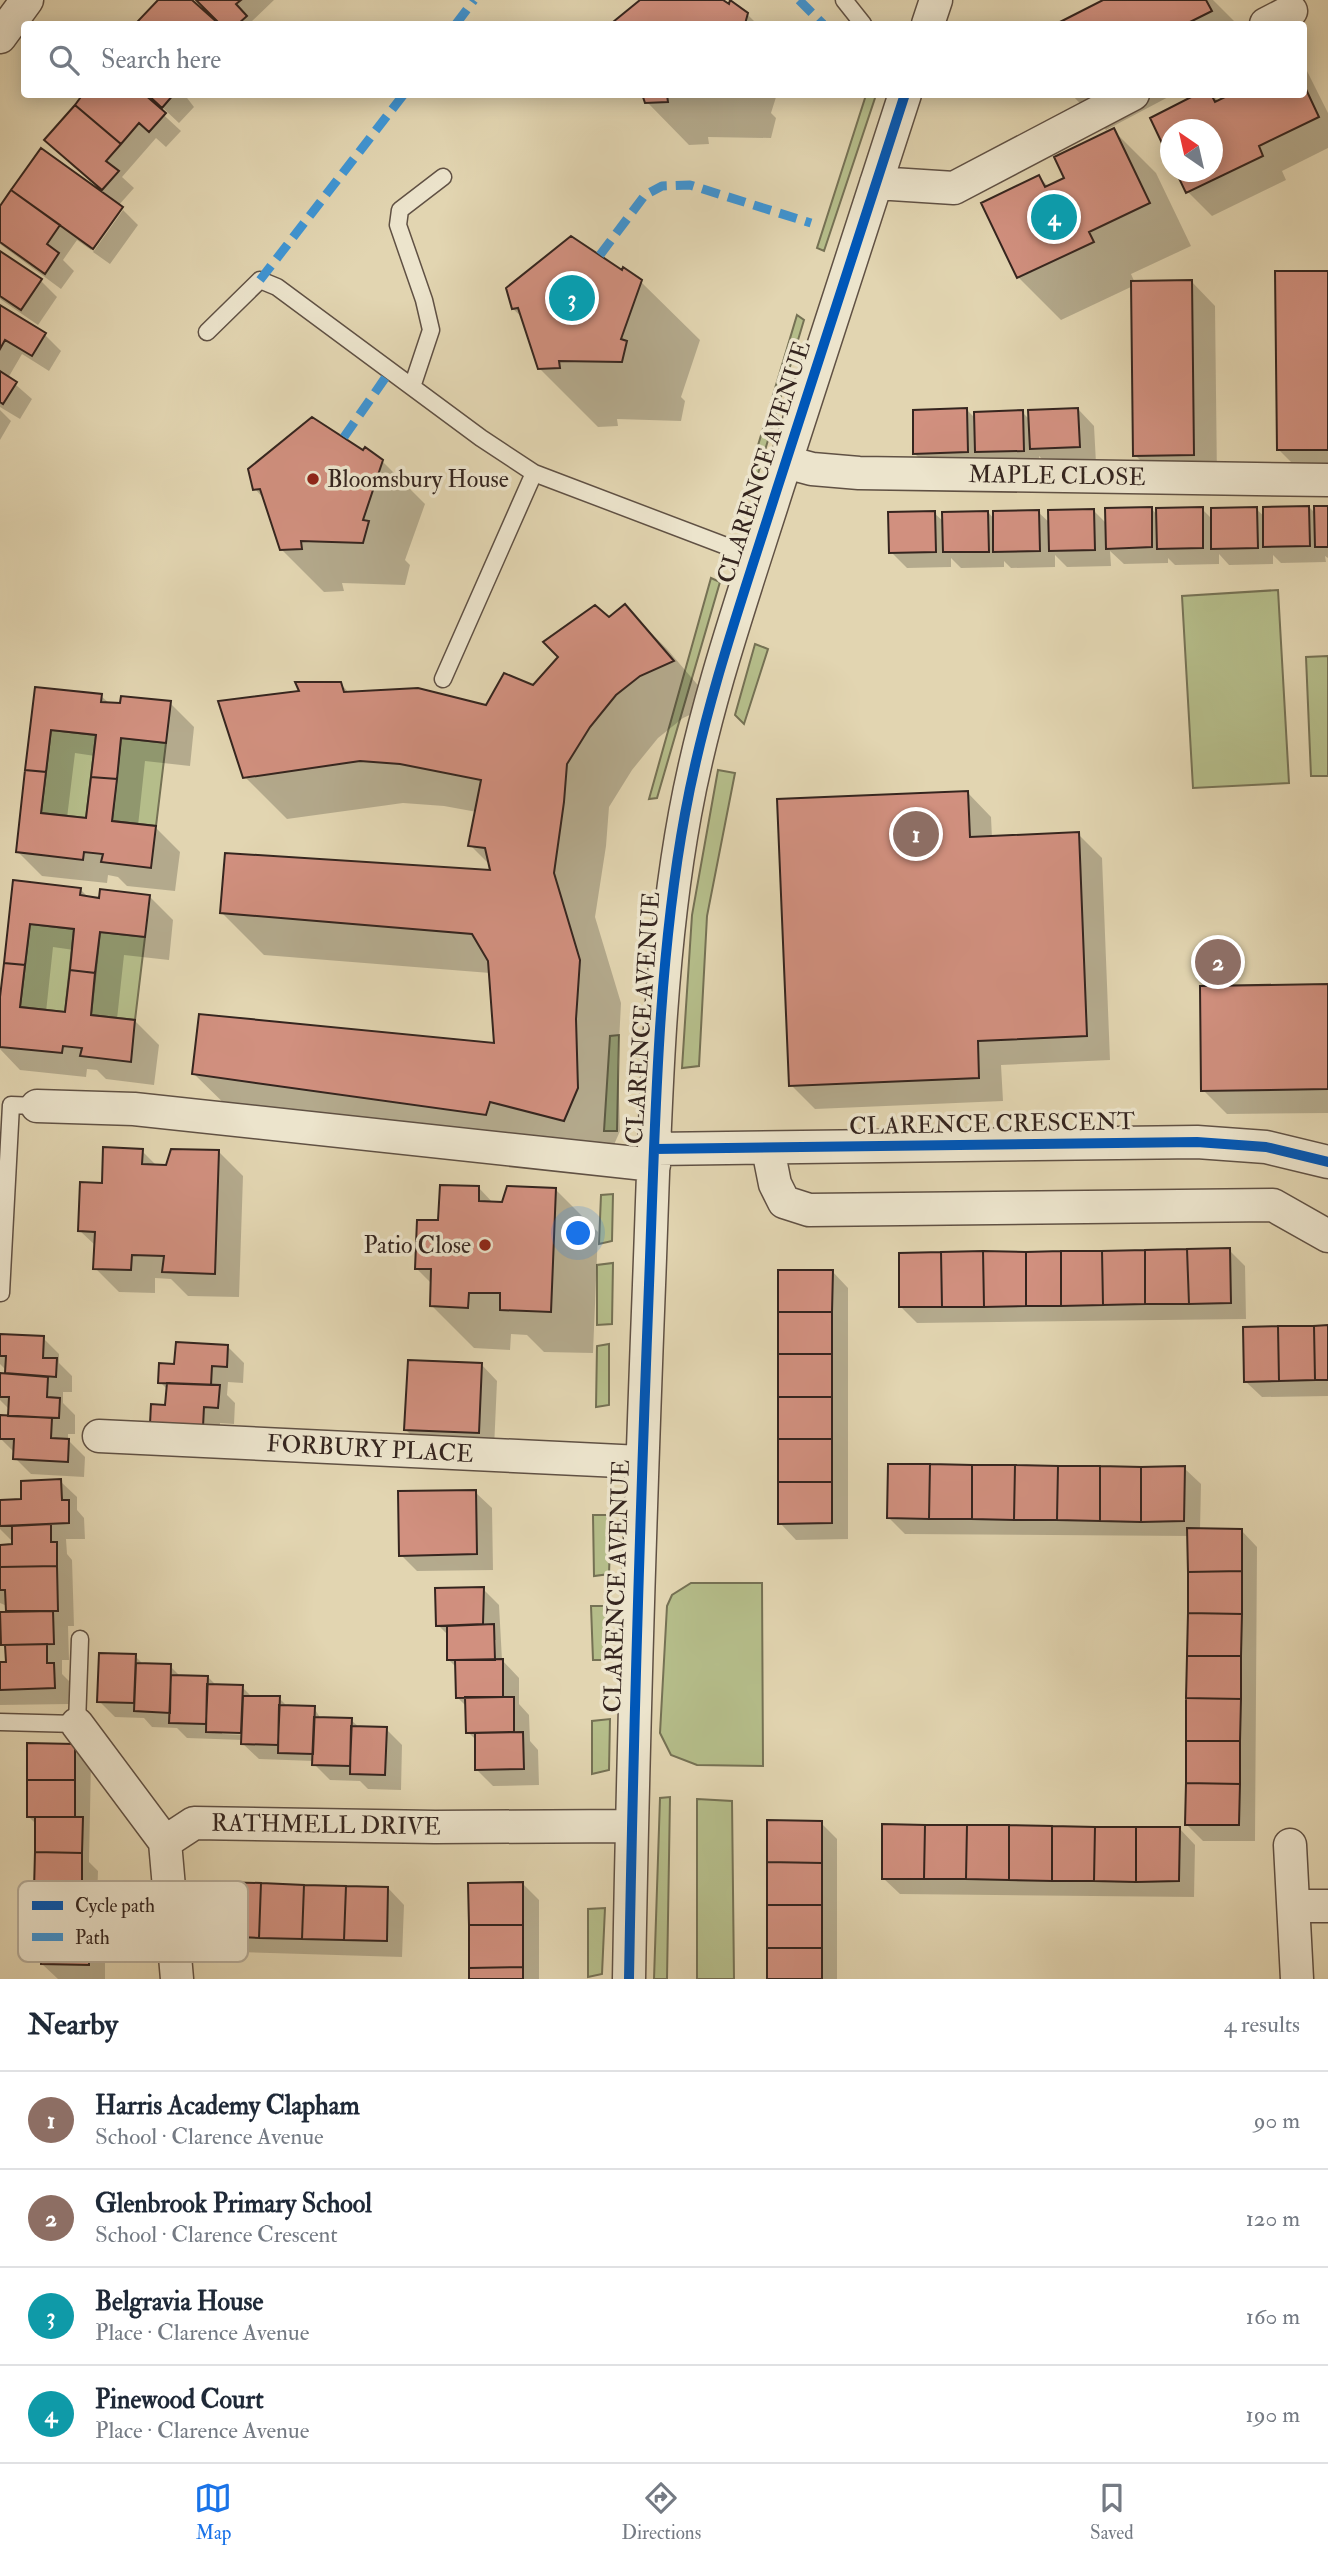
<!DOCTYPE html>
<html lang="en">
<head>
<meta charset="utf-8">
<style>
  :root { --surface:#fff; --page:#f6f6f7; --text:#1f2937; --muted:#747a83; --line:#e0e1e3; --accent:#1a73e8 }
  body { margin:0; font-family:"IM FELL Double Pica",serif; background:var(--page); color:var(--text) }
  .compass { position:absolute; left:1160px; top:119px; width:63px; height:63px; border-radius:50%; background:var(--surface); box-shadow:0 4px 18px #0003; rotate:326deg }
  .you { position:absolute; left:579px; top:1234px; width:24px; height:24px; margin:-18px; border:5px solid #fff; border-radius:50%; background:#1a73e8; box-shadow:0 0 0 10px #1a73e833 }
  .badge { display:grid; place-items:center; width:46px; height:46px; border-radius:50%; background:var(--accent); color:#fff; font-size:23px; font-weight:700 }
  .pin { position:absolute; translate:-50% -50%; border:4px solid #fff; box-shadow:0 2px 7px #0006 }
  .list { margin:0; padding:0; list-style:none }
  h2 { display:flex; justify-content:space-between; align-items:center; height:91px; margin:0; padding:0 28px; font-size:30px }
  h2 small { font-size:23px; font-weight:400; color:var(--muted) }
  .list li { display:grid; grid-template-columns:46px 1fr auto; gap:21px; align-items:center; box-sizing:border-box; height:98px; padding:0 28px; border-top:2px solid var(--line) }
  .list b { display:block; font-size:26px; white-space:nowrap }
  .list p { margin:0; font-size:23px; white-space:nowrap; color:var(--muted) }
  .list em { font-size:23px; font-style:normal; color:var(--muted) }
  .icon { flex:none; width:38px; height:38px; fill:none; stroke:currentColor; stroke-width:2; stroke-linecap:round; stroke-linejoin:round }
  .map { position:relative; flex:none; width:1328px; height:1979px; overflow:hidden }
  .search { position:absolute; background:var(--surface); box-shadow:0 4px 18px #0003; left:21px; right:21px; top:21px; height:77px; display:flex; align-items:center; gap:18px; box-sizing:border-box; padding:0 24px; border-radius:7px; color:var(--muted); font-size:26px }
  .sheet { height:483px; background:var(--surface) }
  nav { display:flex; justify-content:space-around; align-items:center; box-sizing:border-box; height:98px; border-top:2px solid var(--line); background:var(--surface); font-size:19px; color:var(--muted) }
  nav a { display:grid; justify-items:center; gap:4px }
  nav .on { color:var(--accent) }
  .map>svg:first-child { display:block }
  .green { fill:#b5bd8a; stroke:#757154; stroke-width:2 }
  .shadow { fill:#0003; fill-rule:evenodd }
  .building { fill:#d1907f; stroke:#35251f; stroke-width:2 }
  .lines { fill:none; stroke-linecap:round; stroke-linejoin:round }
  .service-casing { stroke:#605144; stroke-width:19 }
  .minor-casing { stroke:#605144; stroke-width:35 }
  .service { stroke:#ece4cc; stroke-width:16 }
  .minor { stroke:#ece4cc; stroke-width:32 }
  .quiet { stroke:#3e95d5; stroke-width:9; stroke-dasharray:18 9; stroke-linecap:butt }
  .cycleway-casing { stroke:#ece4cc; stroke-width:15 }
  .cycleway { stroke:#0057b8; stroke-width:10 }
  .poi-dot { fill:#8f2418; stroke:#ece4cc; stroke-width:2.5 }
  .labels { text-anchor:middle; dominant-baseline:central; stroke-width:7; stroke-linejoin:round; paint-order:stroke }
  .street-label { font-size:24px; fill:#35251f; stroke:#ece4cc }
  .poi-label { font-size:24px; fill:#35251f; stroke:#ece4cc; text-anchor:start }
  .key { fill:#ece4cc; stroke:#b5ab98; stroke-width:2 }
  .key-label { font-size:19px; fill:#35251f }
</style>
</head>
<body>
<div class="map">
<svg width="1328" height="1979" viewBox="0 0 1328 1979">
  <rect width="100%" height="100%" fill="#e2d5b1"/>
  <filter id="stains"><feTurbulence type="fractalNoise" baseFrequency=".00286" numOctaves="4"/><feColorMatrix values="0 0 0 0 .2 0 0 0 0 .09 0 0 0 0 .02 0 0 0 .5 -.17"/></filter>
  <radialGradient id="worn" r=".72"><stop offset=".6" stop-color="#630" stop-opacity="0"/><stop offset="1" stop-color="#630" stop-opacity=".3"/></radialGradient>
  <path class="green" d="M866,95H876L824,251L817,248Z
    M797,315L804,320L754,487L747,482Z
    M711,578L720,582L657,798L649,799Z
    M1278,590L1289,783L1193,788L1182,596Z
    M755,644L768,649L744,724L735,715Z
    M1328,656V776H1311L1306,657Z
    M51,730L96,735L86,818L41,813Z
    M121,738L166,743L156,826L112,821Z
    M718,770L735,773L707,916L699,1066L682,1068L692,915Z
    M30,924L74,929L65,1012L20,1007Z
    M100,932L145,937L135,1020L91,1015Z
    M619,1035L617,1131H604L610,1036Z
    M613,1194L612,1241L599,1244L601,1195Z
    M613,1263L612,1324L597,1325V1265Z
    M609,1344V1405L596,1407L597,1346Z
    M593,1515H611L609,1574L594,1576Z
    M691,1583H762L763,1766L697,1765L671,1755L660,1733L667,1606L672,1595Z
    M591,1606H607V1660H593Z
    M610,1719L609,1770L592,1774V1721Z
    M670,1797L667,1979H654L660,1798Z
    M697,1799L732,1801L734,1979H697Z
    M605,1908L602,1974L588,1977V1909Z"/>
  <path class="shadow" d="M160,0H191L216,23L218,21L198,0H274L251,22L254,24H137Z
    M643,0H720L747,14L757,24H615V22Z
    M1107,0H1213L1237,24H1059Z
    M1304,65L1328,113V148L1282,171L1286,180L1212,216L1188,192L1178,172H1212V130H1170V156L1152,118L1201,94H1212L1219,102L1304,94Z
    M141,94L181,131L166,147L156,138L122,177L134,188L118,206L122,209L91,250L77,240L63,260L74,271L61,289L0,244V208L105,196L106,194L46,140Z
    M148,94H184L194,107L179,123Z
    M644,94H777L771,113L776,118L771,138L708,137L709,144L689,145L647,102Z
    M1071,94H1174L1106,130Z
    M1113,130L1156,173L1191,246L1131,274L1135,283L1191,281L1215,306L1217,479H1159L1135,455L1133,286L1061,320L1018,277L983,204L1039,177L1049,187L1067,179Z
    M123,210L138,225L110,264L93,252Z
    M0,253L41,281L57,297L38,325L0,299Z
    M622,272L640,281L700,340L681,397L685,401L681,421L617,419L618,426L598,427L539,368L524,319L513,309Z
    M1328,272V473L1303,474L1279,450Z
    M0,307L45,335L61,351L49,371L22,354L8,378L32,399L20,419L0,407Z
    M1078,409L1094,426L1096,463L1048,465L1039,456L1040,466L993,467L984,458V468L931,470L915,454L967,410L976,419L1022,412L1030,420Z
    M0,410L11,421L0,440Z
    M364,453L382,461L425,504L405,560L410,565L405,585L342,583L344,591L324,592L281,549L265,500L255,489Z
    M1309,507L1316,514L1328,508V558L1325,556L1326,562L1281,563L1273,555V564L1229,565L1219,554V564L1175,565L1168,558V563L1124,564L1110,551L1111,566L1067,567L1055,555V567L1011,568L1004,561V567L961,568L951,558V567L907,568L891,552L934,513L944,522L988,512L994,519L1038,512L1050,523L1094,511L1107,524L1151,508L1158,516L1202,509L1213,520L1256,509L1265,517Z
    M625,607L667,649L714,704L683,718L658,738L632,770L609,807L606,846L595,917L621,1003L618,1062L620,1131L606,1163L237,1116L194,1074L496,1045L490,973L264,955L221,912L492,872L491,866L470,845L477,812L444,806L403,803L287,819L245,777L301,693L341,684L350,694L486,707L533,687Z
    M36,688L101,696L110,704L170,703L194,727L190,766L145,761L138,826L156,828L180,852L175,891L127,886L118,877L108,875L107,883L42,876L18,852ZM75,753L95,756L87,820L67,818Z
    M967,792L991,817L992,838L1078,834L1102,858L1110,1060L1001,1065L1003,1101L815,1109L791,1085Z
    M15,882L80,889L89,898L101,899L149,896L173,920L169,960L124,955L117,1019L135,1021L159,1045L154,1085L106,1079L97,1070L87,1069L86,1077L20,1070L0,1049V1012ZM53,947L74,950L66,1014L46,1012Z
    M1328,986V1113L1227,1114L1203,1090Z
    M142,1151L157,1166H167L219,1152L243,1176L239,1297L188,1296L171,1279L155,1278V1293L119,1292L95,1268L96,1246L80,1231L104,1184Z
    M479,1188L494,1204H504L556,1190L598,1232L593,1353L544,1352L527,1335L511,1334L510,1350L474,1348L432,1306V1284L417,1269L440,1222Z
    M1229,1250L1245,1266L1246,1319L917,1323L901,1307Z
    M832,1271L848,1288V1539L796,1540L780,1523Z
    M1328,1327V1396L1262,1397L1245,1381Z
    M0,1336L43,1338L59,1354V1363L72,1376V1392H63V1403L75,1415V1434H68V1440L85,1457L84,1477L31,1474L15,1458V1453L0,1438L10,1410L0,1400V1375H6L7,1371L0,1364Z
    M228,1347L244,1363L243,1383L228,1382L227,1395L235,1403L234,1424L220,1423L219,1443L167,1407L168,1390L160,1382Z
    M481,1364L497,1381L494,1449L422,1446L406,1430Z
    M1184,1468L1201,1484L1200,1530H1241L1257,1547L1255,1841H1203L1187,1825L1189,1536L905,1534L889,1518Z
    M60,1481L77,1497V1510L84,1518L85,1539H66L67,1554L72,1560L74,1626H68L69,1660H62V1674L69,1681L70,1704L0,1705V1664H7V1649L2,1644L7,1606L0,1603V1547L14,1546V1543L0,1529V1502L23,1501Z
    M475,1492L492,1508L493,1570L417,1571L401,1555Z
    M483,1589L499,1605L502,1660L519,1678V1704L529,1715L530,1741L538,1750L539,1785L493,1786L477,1770L476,1740L468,1732L467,1707L457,1697V1668L448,1659L449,1636L438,1625ZM493,1640H496V1668H493Z
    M135,1656L144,1665L170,1666L181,1677H208L217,1686L242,1687L250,1695V1698H279L288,1707L314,1708L321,1719L351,1720L360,1728L386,1729L402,1745L401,1790L368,1789L360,1781L330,1780L314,1764V1761L259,1759L242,1743L243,1740L187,1738L177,1728L152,1727L144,1718L115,1717L99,1701ZM222,1731H249V1735L222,1734Z
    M75,1745L91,1762L89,1862L98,1871L97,1901L105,1909V1979H58L42,1964L43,1897L36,1890L37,1825L28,1816Z
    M821,1823L837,1839V1979H768Z
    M1179,1828L1195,1845L1194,1897L900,1894L883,1878Z
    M523,1884L539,1900V1979H470Z
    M388,1888L404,1905L402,1957L236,1952L219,1936Z"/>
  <path class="building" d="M158,0H192L219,24H142L138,21Z
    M196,0H241L236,4L247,16L238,24H220Z
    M640,0H723L729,4L730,0L748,13L745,24H614L613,22Z
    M1103,0H1206L1212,11L1186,24H1056Z
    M1304,85L1319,117L1259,146L1263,156L1186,193L1176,172H1212V130H1170V160L1150,118L1197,94H1211L1215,102L1231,94H1304Z
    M83,94H144L166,113L149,132L139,123L121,144L75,105Z
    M147,94H174L162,108Z
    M642,94H730L729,96L667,95L668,102L645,103Z
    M75,105L121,144L106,161L119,171L102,190L44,140Z
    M1114,128L1150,203L1089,232L1094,242L1017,278L981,203L1039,175L1045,187L1064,178L1054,157Z
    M41,148L123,207L93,249L11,190Z
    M11,190L60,225L47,244L59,253L45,274L0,242V206Z
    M571,236L622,270L623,267L642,280L621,339L627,341L622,362L559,361L560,368L538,369L518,308L512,309L506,288Z
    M0,251L42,279L21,310L0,296Z
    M1275,271H1328V450H1277Z
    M1192,280L1194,455L1133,456L1131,281Z
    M0,305L46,333L32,356L5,340L0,349Z
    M0,371L17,382L3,404L0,402Z
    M967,408L968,452L913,454V410Z
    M1078,408L1080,447L1030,449L1028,410Z
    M1023,410L1024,451L975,452L974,412Z
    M312,417L363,450L365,447L383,460L363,520L369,521L363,543L301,541L302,549L280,550L260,489L253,490L248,469Z
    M1309,506L1310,546L1263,547V507Z
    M1314,506H1328V547H1315Z
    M1152,507V547L1106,549L1105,508Z
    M1203,507V548L1157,549L1156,508Z
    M1257,507L1258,548L1211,549V508Z
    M1094,509L1095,550L1049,551L1048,510Z
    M1039,510L1040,551L993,552V511Z
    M935,511L936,552L889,553L888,512Z
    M988,511L989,552H943L942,512Z
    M625,604L674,661L640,676L616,695L590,727L567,764L564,802L554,873L580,960L576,1019L578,1088L564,1121L490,1102L486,1115L192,1074L199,1014L494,1043L488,961L472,934L220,913L225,853L490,870L485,848L468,846L481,780L400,764L360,761L243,778L218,701L299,691L295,682H341L344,692L418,688L486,705L504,673L533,685L558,657L543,642L595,605L609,617Z
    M35,687L102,694L101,702L120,703L121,696L171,701L166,743L121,738L117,779L91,777L96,735L51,730L46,772L25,770Z
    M25,770L46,772L41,813L86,818L91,777L117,779L112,821L156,826L151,868L101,862L103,854L84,852L83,860L16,852Z
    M968,791L970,837L1079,832L1087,1036L978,1041L979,1078L789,1086L777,799Z
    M13,880L81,888L80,895L99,898L100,889L150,895L145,937L100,932L95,973L70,970L74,929L30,924L25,965L4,963Z
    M4,963L25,965L20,1007L65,1012L70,970L95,973L91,1015L135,1020L131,1062L80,1056L82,1048L63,1046L62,1053L0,1047V997Z
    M1328,984V1089L1201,1091L1200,986Z
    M103,1147L143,1149L142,1164L166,1165L171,1149L219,1150L215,1274L162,1272L164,1256L132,1255L131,1270L93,1269L95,1232L78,1231L80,1182L102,1183Z
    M440,1185L479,1186V1201L502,1202L507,1186L556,1188L551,1312L500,1310V1293H469L468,1308L430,1306L431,1269H415L417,1220H438Z
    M1230,1248L1231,1303L1189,1304L1187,1249Z
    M1187,1249L1189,1304H1145V1250Z
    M1145,1250V1304L1103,1305L1102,1251Z
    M983,1251L1026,1252V1306L984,1307Z
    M983,1251L984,1307H942L941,1252Z
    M1061,1251H1102L1103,1305L1061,1306Z
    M1061,1251V1306H1026V1252Z
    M941,1252L942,1307H899V1253Z
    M778,1270H833L832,1312H778Z
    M778,1312H832V1354H778Z
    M1328,1325V1380H1315L1314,1326Z
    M1278,1326L1279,1381L1244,1382L1243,1327Z
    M1278,1326H1314L1315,1380L1279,1381Z
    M0,1334L44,1336L43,1358H57L56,1377L5,1373L6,1356H0Z
    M176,1342L228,1345L227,1367L212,1366L211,1385L158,1383L159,1363L174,1364Z
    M778,1354H832V1397H778Z
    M408,1360L482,1363L479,1433L404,1430Z
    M0,1373L48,1377L47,1397L60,1398L59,1418L8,1416L9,1397H0Z
    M167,1383L220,1385L218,1408L204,1407L203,1427L150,1424L151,1404L165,1405Z
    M778,1397H832V1439H778Z
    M0,1415L52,1418L51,1438L69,1439L68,1462L13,1459L14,1439H0Z
    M778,1439H832V1482H778Z
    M888,1464H930L929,1519L887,1518Z
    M930,1464L972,1465V1519H929Z
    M972,1465H1015L1014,1520L972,1519Z
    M1015,1465L1058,1466L1057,1520H1014Z
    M1058,1466H1100V1521L1057,1520Z
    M1100,1466L1141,1467V1522L1100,1521Z
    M1185,1466L1184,1521L1141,1522V1467Z
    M61,1479L62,1500H69V1523L0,1526V1500L21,1499V1481Z
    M778,1482H832V1523L778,1524Z
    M476,1490L477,1554L399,1556L398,1491Z
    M51,1524V1542H57V1566L0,1567V1545L12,1544V1526Z
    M1187,1528L1242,1529V1571L1188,1572Z
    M57,1566L58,1611H6L5,1590H0V1567Z
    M1242,1571V1614L1188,1613V1572Z
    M484,1587L483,1624L436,1626L435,1588Z
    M53,1611L54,1644L1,1645L0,1612Z
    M1188,1613L1242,1614L1241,1656H1187Z
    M494,1624L495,1660H447V1626Z
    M47,1644V1663H54L55,1688L0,1690V1662H6L5,1645Z
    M99,1653L136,1654L134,1703L97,1702Z
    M1187,1656H1241V1699L1186,1698Z
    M503,1659V1697L456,1698L455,1660Z
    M136,1663L171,1664L170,1713L134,1711Z
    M171,1675L208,1676L206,1724L169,1723Z
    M207,1684L243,1685L241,1733L206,1732Z
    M243,1696H280L278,1745L241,1744Z
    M465,1697H514V1732L466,1733Z
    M1186,1698L1241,1699L1240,1741H1186Z
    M279,1705L315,1706L313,1754L278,1753Z
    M314,1717L352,1718L350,1766L312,1765Z
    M351,1726L387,1727L385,1775L350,1774Z
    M523,1732L524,1769L475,1770V1733Z
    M1186,1741H1240V1784L1186,1783Z
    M27,1743L75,1744V1780H27Z
    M27,1780H75V1817H27Z
    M1186,1783L1240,1784L1239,1825H1185Z
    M35,1817H83L82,1853L35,1852Z
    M767,1820L822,1821V1863L767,1862Z
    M882,1824L925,1825L924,1879H882Z
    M925,1825H967L966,1879H924Z
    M967,1825H1009V1880L966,1879Z
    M1009,1825L1052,1826V1881L1009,1880Z
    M1052,1826L1095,1827L1094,1881H1052Z
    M1095,1827H1136V1882L1094,1881Z
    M1136,1827H1180L1179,1881L1136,1882Z
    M35,1852L82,1853V1891L34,1890Z
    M767,1862L822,1863V1905H767Z
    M219,1882L261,1883L259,1938L218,1936Z
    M523,1882V1925H469L468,1883Z
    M261,1883L304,1885L302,1939L259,1938Z
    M304,1885L346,1886L344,1940L302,1939Z
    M346,1886L388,1887L387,1941L344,1940Z
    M767,1905H822V1948H767Z
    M469,1925H523V1967L469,1968Z
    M41,1927H89V1965L41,1964Z
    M767,1948H822V1979H767Z
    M523,1967V1979H469V1968Z"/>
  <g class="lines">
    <defs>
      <path id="service" d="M844,0L863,24
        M207,332L260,280L277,287L481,438L534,473L755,557
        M412,387L431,330L424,300L398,225L400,210L443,177
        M443,679L534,473
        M1,1293L11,1105L37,1106
        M0,1722L77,1724L80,1639"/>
      <path id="minor" d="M928,24L936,0
        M1266,24L1291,11
        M0,37L27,0
        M876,183L954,188L1133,94
        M786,462L812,469L859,473L1328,480
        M37,1106L134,1109L654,1165
        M654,1149L1197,1142L1266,1147L1328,1162
        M768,1149L775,1184L784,1202L809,1210L1273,1205L1328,1236
        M99,1436L641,1462
        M77,1724L165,1842
        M1290,1845L1297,1979
        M1294,1906H1328
        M177,1979L165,1842L194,1823L435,1827L632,1826
        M629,1979C633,1747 640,1516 649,1285C655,1130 657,966 685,814C705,704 743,596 777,489C820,358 862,226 905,94"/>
    </defs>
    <use href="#service" class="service-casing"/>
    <use href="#minor" class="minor-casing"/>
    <use href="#service" class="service"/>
    <use href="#minor" class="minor"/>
    <path class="quiet" d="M799,0L823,24
      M456,24L474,0
      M600,255L645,195L662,186L690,185L811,223
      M260,280L404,94
      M344,437L390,371"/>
    <defs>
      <path id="cycleway" d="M654,1149L1197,1142L1266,1147L1328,1162
        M629,1979C633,1747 640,1516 649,1285C655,1130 657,966 685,814C705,704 743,596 777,489C820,358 862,226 905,94"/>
    </defs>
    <use href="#cycleway" class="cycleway-casing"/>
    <use href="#cycleway" class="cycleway"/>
  </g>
  <g class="poi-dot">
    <circle cx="313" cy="479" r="7"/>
    <circle cx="485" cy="1245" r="7"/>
  </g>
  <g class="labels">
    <g class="street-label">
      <text transform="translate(764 462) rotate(-72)">CLARENCE AVENUE</text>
      <text transform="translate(1057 476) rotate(1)">MAPLE CLOSE</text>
      <text transform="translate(643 1018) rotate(-86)">CLARENCE AVENUE</text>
      <text transform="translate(992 1124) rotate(-1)">CLARENCE CRESCENT</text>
      <text transform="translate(370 1449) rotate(3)">FORBURY PLACE</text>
      <text transform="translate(617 1586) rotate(-88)">CLARENCE AVENUE</text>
      <text transform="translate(326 1825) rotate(1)">RATHMELL DRIVE</text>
    </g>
    <g class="poi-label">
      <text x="327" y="479">Bloomsbury House</text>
      <text x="471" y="1245" text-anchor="end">Patio Close</text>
    </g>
  </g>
  <rect x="18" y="1881" width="230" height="81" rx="10" class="key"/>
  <rect x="32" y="1901" width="31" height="9" fill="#0057b8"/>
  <rect x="32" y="1933" width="31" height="8" fill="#3e95d5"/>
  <g class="key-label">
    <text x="75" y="1912">Cycle path</text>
    <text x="75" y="1944">Path</text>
  </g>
  <rect width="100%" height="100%" filter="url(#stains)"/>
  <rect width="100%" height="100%" fill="url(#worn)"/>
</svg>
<svg class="compass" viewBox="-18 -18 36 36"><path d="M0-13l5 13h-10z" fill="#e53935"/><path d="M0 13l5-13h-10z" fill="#747a83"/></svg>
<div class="you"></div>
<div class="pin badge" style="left:916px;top:834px;background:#8d6e63">1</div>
<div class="pin badge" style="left:1218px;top:962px;background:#8d6e63">2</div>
<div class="pin badge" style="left:572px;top:298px;background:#0f9aa8">3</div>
<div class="pin badge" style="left:1054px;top:217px;background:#0f9aa8">4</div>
<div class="search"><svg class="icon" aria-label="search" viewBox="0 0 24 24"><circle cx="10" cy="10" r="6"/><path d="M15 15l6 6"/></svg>Search here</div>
</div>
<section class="sheet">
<h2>Nearby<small>4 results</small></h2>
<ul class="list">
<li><span class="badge" style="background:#8d6e63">1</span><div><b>Harris Academy Clapham</b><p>School · Clarence Avenue</p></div><em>90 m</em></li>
<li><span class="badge" style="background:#8d6e63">2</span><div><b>Glenbrook Primary School</b><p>School · Clarence Crescent</p></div><em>120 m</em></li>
<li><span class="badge" style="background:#0f9aa8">3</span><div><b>Belgravia House</b><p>Place · Clarence Avenue</p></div><em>160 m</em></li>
<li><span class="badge" style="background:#0f9aa8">4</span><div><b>Pinewood Court</b><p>Place · Clarence Avenue</p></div><em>190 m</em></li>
</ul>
</section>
<nav>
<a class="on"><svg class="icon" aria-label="map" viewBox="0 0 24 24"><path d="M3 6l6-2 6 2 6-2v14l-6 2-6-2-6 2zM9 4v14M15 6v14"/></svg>Map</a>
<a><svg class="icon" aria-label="directions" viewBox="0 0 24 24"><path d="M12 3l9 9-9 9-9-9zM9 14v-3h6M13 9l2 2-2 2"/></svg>Directions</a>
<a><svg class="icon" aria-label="saved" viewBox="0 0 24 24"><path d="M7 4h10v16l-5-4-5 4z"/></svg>Saved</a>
</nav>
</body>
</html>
